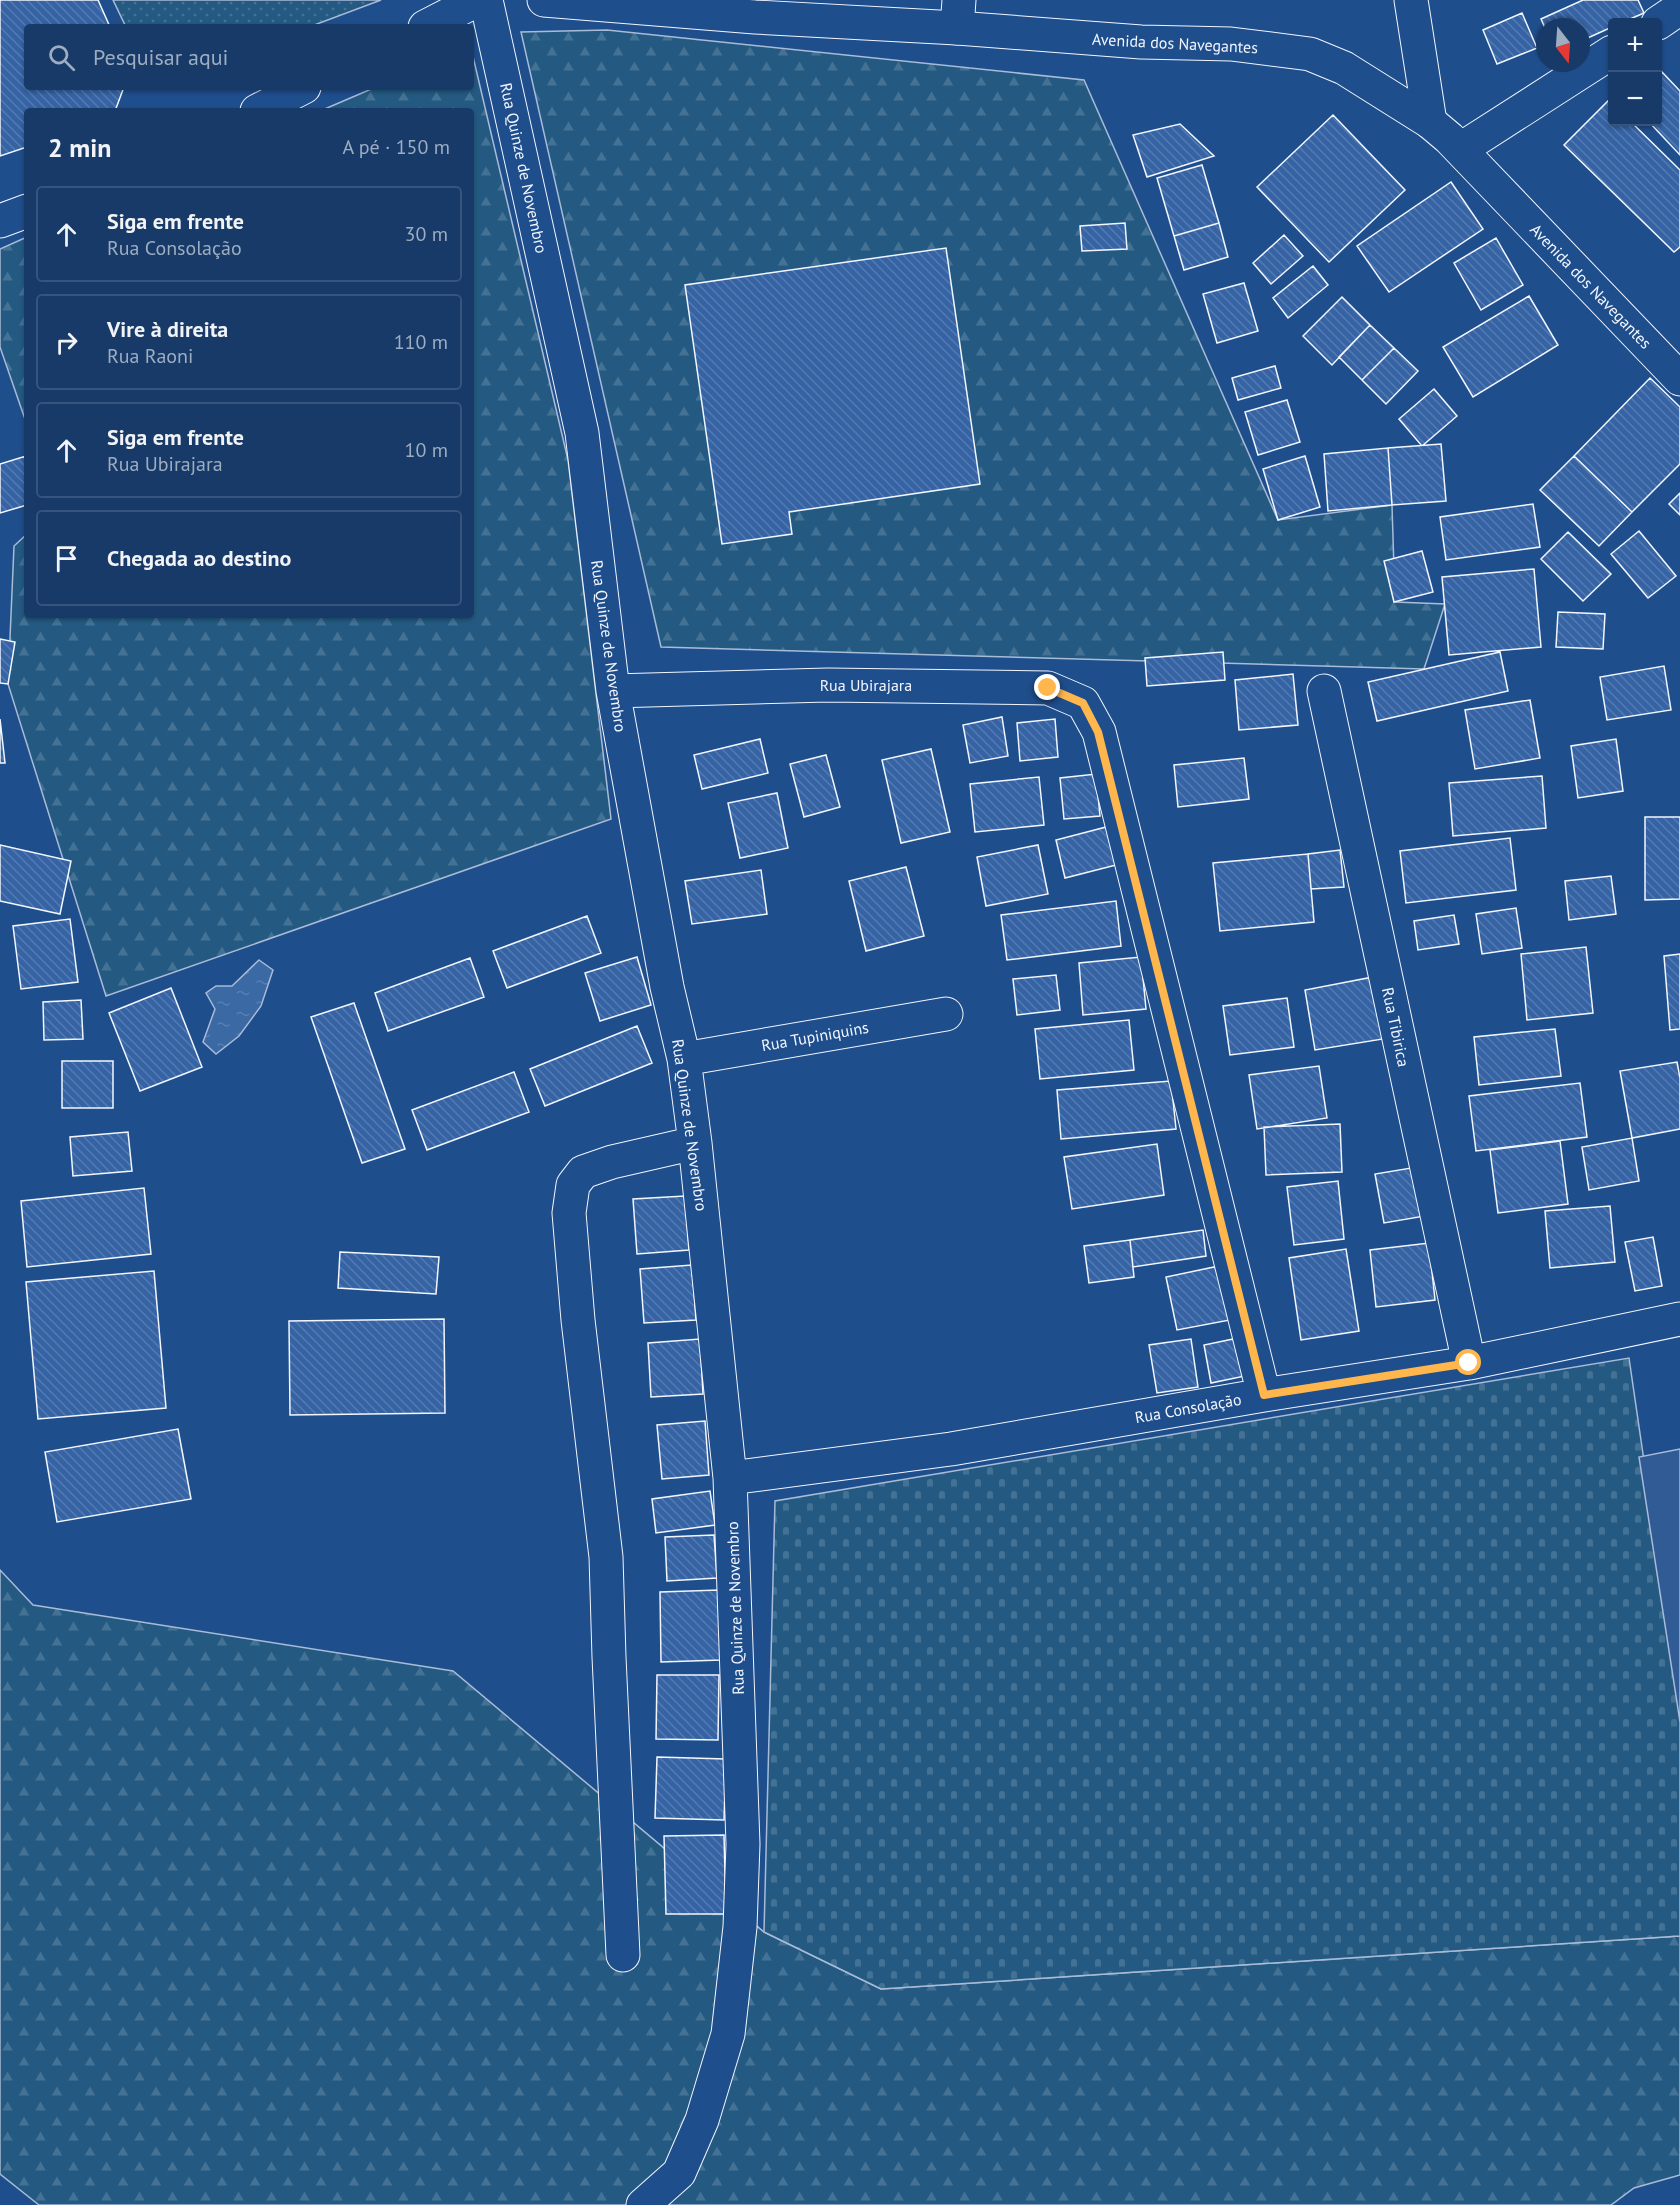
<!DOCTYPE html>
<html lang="pt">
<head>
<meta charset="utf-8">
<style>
  :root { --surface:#173a69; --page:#244571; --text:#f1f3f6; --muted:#9eadc0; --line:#36547d }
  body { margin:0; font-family:"PT Sans",sans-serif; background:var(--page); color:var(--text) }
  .controls { position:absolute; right:18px; top:18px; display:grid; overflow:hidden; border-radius:6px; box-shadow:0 2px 4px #0004 }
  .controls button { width:54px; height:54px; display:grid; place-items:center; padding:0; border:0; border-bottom:2px solid var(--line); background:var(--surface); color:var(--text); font:30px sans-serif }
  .compass { position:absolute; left:1536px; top:18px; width:54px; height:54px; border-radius:50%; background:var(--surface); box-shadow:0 2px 4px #0004; rotate:163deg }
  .stop { position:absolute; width:18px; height:18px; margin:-14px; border:4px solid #ffb74d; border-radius:50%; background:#fff }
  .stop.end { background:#ffb74d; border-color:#fff; box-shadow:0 2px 6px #0008 }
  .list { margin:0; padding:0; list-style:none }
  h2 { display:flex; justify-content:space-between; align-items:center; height:78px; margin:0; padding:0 24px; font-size:26px }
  h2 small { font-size:20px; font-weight:400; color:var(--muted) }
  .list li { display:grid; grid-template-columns:39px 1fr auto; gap:18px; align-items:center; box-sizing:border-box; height:96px; margin:0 12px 12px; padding:0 12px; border:2px solid var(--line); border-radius:6px }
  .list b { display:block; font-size:22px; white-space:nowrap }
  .list p { margin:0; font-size:20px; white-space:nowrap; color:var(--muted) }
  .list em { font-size:20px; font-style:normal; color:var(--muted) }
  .icon { flex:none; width:33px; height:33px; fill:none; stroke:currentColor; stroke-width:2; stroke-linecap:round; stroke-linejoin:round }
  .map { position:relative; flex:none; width:1680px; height:2205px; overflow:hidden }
  .search { position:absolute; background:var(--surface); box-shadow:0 2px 4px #0004; left:24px; top:24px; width:450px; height:66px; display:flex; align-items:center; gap:15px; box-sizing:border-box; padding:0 21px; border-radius:6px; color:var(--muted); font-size:22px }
  .panel { position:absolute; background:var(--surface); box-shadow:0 2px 4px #0004; left:24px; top:108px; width:450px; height:510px; border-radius:6px }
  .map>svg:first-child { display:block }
  .grass { fill:url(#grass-dots); stroke:#a8bbd7; stroke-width:1.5 }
  .forest { fill:url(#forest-firs); stroke:#a8bbd7; stroke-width:1.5 }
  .cemetery { fill:url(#cemetery-stones); stroke:#a8bbd7; stroke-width:1.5 }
  .parking { fill:#305b95; stroke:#a8bbd7; stroke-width:1.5 }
  .water { fill:url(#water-ripples); stroke:#a8bbd7; stroke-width:1.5 }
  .building { fill:url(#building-back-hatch); stroke:#f2f6ff; stroke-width:1.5 }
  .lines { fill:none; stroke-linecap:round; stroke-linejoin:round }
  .minor-casing { stroke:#f2f6ff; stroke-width:35 }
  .major-casing { stroke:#f2f6ff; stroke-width:35 }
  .minor { stroke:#1f4e8c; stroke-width:33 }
  .major { stroke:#1f4e8c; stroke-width:33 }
  .route { stroke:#ffb74d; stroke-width:8 }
  .labels { text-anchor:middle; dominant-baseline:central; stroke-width:4.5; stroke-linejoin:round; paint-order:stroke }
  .street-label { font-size:16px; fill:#f2f6ff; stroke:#1f4e8c }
</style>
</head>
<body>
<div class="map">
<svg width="1680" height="2205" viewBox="0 0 1680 2205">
  <defs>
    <pattern id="grass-dots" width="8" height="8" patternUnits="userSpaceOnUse" patternTransform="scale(1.5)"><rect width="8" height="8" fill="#245a82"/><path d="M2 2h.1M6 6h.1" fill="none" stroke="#447295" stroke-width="1.8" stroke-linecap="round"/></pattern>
    <pattern id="forest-firs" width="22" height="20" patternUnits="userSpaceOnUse" patternTransform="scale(1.5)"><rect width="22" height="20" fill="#245a82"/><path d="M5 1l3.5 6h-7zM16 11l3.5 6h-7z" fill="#447295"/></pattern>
    <pattern id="cemetery-stones" width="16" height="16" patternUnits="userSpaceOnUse" patternTransform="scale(1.5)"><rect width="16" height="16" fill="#245a82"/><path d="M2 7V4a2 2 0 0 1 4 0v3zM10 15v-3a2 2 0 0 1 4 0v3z" fill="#447295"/></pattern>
    <pattern id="water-ripples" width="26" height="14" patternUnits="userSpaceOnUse" patternTransform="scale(1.5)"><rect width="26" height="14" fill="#3b69a3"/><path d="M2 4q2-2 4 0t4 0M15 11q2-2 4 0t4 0" fill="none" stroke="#587fb1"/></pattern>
    <pattern id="building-back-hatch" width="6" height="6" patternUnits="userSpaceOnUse" patternTransform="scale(1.5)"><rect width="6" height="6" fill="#3563a3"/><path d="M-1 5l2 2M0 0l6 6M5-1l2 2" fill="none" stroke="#537ab1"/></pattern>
  </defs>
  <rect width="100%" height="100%" fill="#1f4e8c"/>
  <path class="grass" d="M113,0H381L309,27H126Z"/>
  <path class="forest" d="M607,30L1084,80L1278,520L1392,505L1395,602L1445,604L1424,669L661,647L521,32Z
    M471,48L568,460L611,819L106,996L8,684L14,546L27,534V615H471V111H320L376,87H471Z
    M27,237V425L0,347V249Z
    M0,1570L33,1605L453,1671L764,1932L881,1989L1680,1936V2175L1634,2188L1611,2205H39L0,2174Z"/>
  <path class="cemetery" d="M1629,1358L1680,1708V1936L881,1989L764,1932L775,1501Z"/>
  <path class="parking" d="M1680,1449V1722L1639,1457Z"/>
  <path class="water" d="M259,960L273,970L261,1006L239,1036L216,1054L203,1042L215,1009L206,993L216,986H232Z"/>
  <path class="building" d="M0,0H98L110,27H27V87H124L115,111H27V147L0,156Z
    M1583,0H1638L1644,13L1623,22H1612V27L1581,41V27L1545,28L1541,19Z
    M1522,13L1537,48L1497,64L1483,30Z
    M1662,72L1680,91V155L1649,122H1658V76Z
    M1609,100L1612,104V122H1631L1680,170V247L1674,252L1564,145Z
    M1333,115L1405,190L1329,262L1257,187Z
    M1180,124L1214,156L1147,177L1133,135Z
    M1202,165L1219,223L1174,236L1157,178Z
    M1451,182L1483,229L1389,292L1357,246Z
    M1125,223L1127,249L1082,251L1080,226Z
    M1219,223L1228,257L1184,270L1174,236Z
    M1284,235L1303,256L1271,284L1253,263Z
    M1496,238L1523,285L1481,310L1454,263Z
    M946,248L980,484L789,512L792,534L722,544L685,285Z
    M1313,266L1328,285L1288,318L1273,298Z
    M1244,283L1258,331L1217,343L1203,294Z
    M1529,296L1558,345L1473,397L1443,347Z
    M1342,297L1370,325L1332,365L1303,336Z
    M1370,325L1394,348L1362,380L1339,357Z
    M1394,348L1418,371L1386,404L1362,380Z
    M1275,366L1281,388L1238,400L1232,378Z
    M1650,378L1680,407V464L1632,512L1574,456Z
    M1434,389L1457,416L1422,446L1399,419Z
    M1287,400L1300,442L1258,455L1245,412Z
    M1441,444L1446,501L1392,505L1388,448Z
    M1388,448L1392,505L1328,511L1324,454Z
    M26,456L27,505L0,513V464Z
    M1305,456L1320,507L1278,520L1263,469Z
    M1574,456L1632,512L1599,546L1540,490Z
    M1680,493V515L1669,504Z
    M1533,504L1540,547L1446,560L1440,517Z
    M1639,531L1676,576L1648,598L1611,554Z
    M1568,532L1611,574L1583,601L1541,559Z
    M1422,551L1433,592L1394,602L1384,561Z
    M1534,569L1541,647L1449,655L1442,577Z
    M1558,612L1605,614L1603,649L1556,647Z
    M0,639L15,642L8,684L0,683Z
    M1223,652L1225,680L1147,686L1145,658Z
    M1500,652L1508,691L1377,721L1368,682Z
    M1664,666L1671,710L1607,720L1600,677Z
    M1293,674L1298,725L1239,730L1235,680Z
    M1530,700L1540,758L1475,769L1465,710Z
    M1002,717L1008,756L970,763L963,725Z
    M0,719L5,763H0Z
    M1055,719L1058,757L1020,761L1017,723Z
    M760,739L768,773L702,789L694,755Z
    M1616,739L1623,791L1578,798L1571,746Z
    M931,749L950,832L901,843L882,760Z
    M826,755L840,807L804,817L790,764Z
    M1244,758L1249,799L1178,807L1174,765Z
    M1096,774L1100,816L1064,819L1060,778Z
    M1542,776L1546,828L1453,836L1449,783Z
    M1039,777L1044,825L975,832L970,784Z
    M777,793L788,848L740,858L728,803Z
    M1645,817H1680V899L1645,900Z
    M1110,826L1120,864L1065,878L1056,840Z
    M1510,838L1516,890L1406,903L1400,851Z
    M0,845L71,861L60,914L0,901Z
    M1038,845L1048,894L986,906L977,857Z
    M1340,850L1344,887L1311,889L1308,854Z
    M1308,854L1314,922L1220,931L1213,863Z
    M906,867L924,936L866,951L849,881Z
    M761,870L767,914L692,924L685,881Z
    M1611,876L1616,914L1569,920L1565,881Z
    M1116,901L1121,946L1007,960L1001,915Z
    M1516,908L1522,948L1482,954L1476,914Z
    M1454,915L1459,944L1418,950L1414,921Z
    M587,916L601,953L507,988L493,951Z
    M70,919L78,982L21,989L13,926Z
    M1586,947L1593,1013L1527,1020L1521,954Z
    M1680,954V1029L1670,1030L1664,956Z
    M637,957L651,1005L600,1021L585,973Z
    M1141,957L1146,1009L1083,1015L1079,963Z
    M470,958L484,997L388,1031L375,993Z
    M1056,975L1060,1010L1017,1015L1013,979Z
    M1373,977L1383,1039L1315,1050L1305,990Z
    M171,988L202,1067L140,1091L109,1013Z
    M1287,998L1294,1047L1230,1055L1223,1006Z
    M81,1000L83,1039L44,1040L43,1002Z
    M354,1003L405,1149L362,1163L311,1017Z
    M1129,1020L1134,1070L1040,1079L1035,1029Z
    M637,1026L652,1063L545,1106L530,1069Z
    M1555,1029L1561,1076L1479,1085L1474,1037Z
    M62,1061H113V1108H62Z
    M1677,1062L1680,1078V1129L1632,1138L1620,1071Z
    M1319,1066L1327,1118L1257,1129L1249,1075Z
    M514,1072L529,1112L427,1150L412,1110Z
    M1171,1081L1176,1129L1061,1139L1057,1090Z
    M1580,1083L1587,1137L1476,1151L1469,1096Z
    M1340,1124L1342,1172L1266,1175L1264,1127Z
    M128,1132L132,1171L73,1176L70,1137Z
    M1632,1138L1639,1181L1589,1190L1582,1147Z
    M1560,1141L1568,1204L1498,1213L1490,1150Z
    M1157,1144L1164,1195L1072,1209L1064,1157Z
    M1417,1167L1425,1216L1384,1223L1375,1174Z
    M1338,1181L1344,1239L1294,1245L1287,1187Z
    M144,1188L151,1254L27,1267L21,1201Z
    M685,1196L689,1250L637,1254L633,1199Z
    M1610,1206L1615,1262L1550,1268L1545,1211Z
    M1203,1230L1206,1256L1133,1267L1130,1240Z
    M1653,1237L1662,1286L1635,1291L1625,1242Z
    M1130,1240L1134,1277L1089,1283L1084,1246Z
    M1429,1243L1435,1300L1376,1307L1370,1250Z
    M1346,1249L1359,1331L1301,1340L1289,1258Z
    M340,1252L439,1257L436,1294L338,1288Z
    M692,1265L696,1320L644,1323L640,1269Z
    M1219,1266L1230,1320L1177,1330L1166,1277Z
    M154,1271L166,1408L38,1419L26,1282Z
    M444,1319L445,1413L290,1415L289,1321Z
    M1238,1338L1245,1376L1211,1383L1204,1345Z
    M700,1339L703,1394L651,1397L648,1343Z
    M1191,1339L1198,1387L1157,1393L1149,1345Z
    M705,1421L709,1475L662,1479L657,1425Z
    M178,1429L191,1499L57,1522L45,1452Z
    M710,1491L715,1525L656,1533L652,1499Z
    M714,1535L717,1578L667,1581L665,1537Z
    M719,1590L721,1660L661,1662L660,1592Z
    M657,1675H719L718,1740L656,1739Z
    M657,1757L726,1759L724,1820L655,1818Z
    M724,1835L726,1914H666L664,1836Z"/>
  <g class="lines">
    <defs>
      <path id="minor" d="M486,0L582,433L613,691L667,987L684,1059L695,1143L730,1478L743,1844L740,1927L728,2034L702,2120L679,2173L643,2205
        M1411,0L1430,122
        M957,28L959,0
        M613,691L828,685L1048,688L1083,703L1099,732L1264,1395
        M1324,691L1469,1363
        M684,1059L946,1014
        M730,1478L951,1449L1264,1395L1469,1363L1680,1319
        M623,1955L609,1657L606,1557L578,1320L569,1213L573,1185L583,1172L612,1162L695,1143"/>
      <path id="major" d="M544,0L755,17L957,28L1141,42L1231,44L1310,54L1344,68L1430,122L1449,138L1680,379
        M1658,23L1680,8
        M425,27L477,0
        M257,111L304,87
        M1461,149L1612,52
        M0,221L27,211"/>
    </defs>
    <use href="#minor" class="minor-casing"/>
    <use href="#major" class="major-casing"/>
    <use href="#minor" class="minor"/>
    <use href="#major" class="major"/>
  </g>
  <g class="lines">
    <path class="route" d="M1048,688L1083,703L1098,732L1264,1395L1469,1363"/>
  </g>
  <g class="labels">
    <g class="street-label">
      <text transform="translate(1175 43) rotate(3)">Avenida dos Navegantes</text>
      <text transform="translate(524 168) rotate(78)">Rua Quinze de Novembro</text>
      <text transform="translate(1591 286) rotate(46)">Avenida dos Navegantes</text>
      <text transform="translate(609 646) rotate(82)">Rua Quinze de Novembro</text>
      <text x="866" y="685">Rua Ubirajara</text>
      <text transform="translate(1396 1027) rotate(78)">Rua Tibirica</text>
      <text transform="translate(815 1036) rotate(-10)">Rua Tupiniquins</text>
      <text transform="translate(690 1125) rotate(82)">Rua Quinze de Novembro</text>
      <text transform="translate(1188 1408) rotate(-10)">Rua Consolação</text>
      <text transform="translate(735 1608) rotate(-92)">Rua Quinze de Novembro</text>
    </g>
  </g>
</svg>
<div class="controls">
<button>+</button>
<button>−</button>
</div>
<svg class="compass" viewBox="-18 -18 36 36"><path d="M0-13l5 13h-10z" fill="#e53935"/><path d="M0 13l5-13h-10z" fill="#9eadc0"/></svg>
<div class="stop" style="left:1469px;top:1363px"></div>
<div class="stop end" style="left:1048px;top:688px"></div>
<div class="search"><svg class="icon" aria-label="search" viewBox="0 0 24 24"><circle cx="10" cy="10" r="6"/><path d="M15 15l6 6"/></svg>Pesquisar aqui</div>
<section class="panel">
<h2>2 min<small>A pé · 150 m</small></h2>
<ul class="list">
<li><svg class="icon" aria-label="ahead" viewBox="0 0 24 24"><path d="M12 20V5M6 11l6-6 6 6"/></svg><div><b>Siga em frente</b><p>Rua Consolação</p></div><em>30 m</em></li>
<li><svg class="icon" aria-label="right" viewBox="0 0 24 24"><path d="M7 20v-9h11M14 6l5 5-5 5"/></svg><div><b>Vire à direita</b><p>Rua Raoni</p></div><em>110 m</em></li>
<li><svg class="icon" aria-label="ahead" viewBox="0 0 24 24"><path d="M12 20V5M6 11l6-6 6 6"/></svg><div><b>Siga em frente</b><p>Rua Ubirajara</p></div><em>10 m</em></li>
<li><svg class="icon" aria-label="arrive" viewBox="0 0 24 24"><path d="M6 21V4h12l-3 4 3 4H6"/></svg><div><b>Chegada ao destino</b></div></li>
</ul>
</section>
</div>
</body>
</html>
